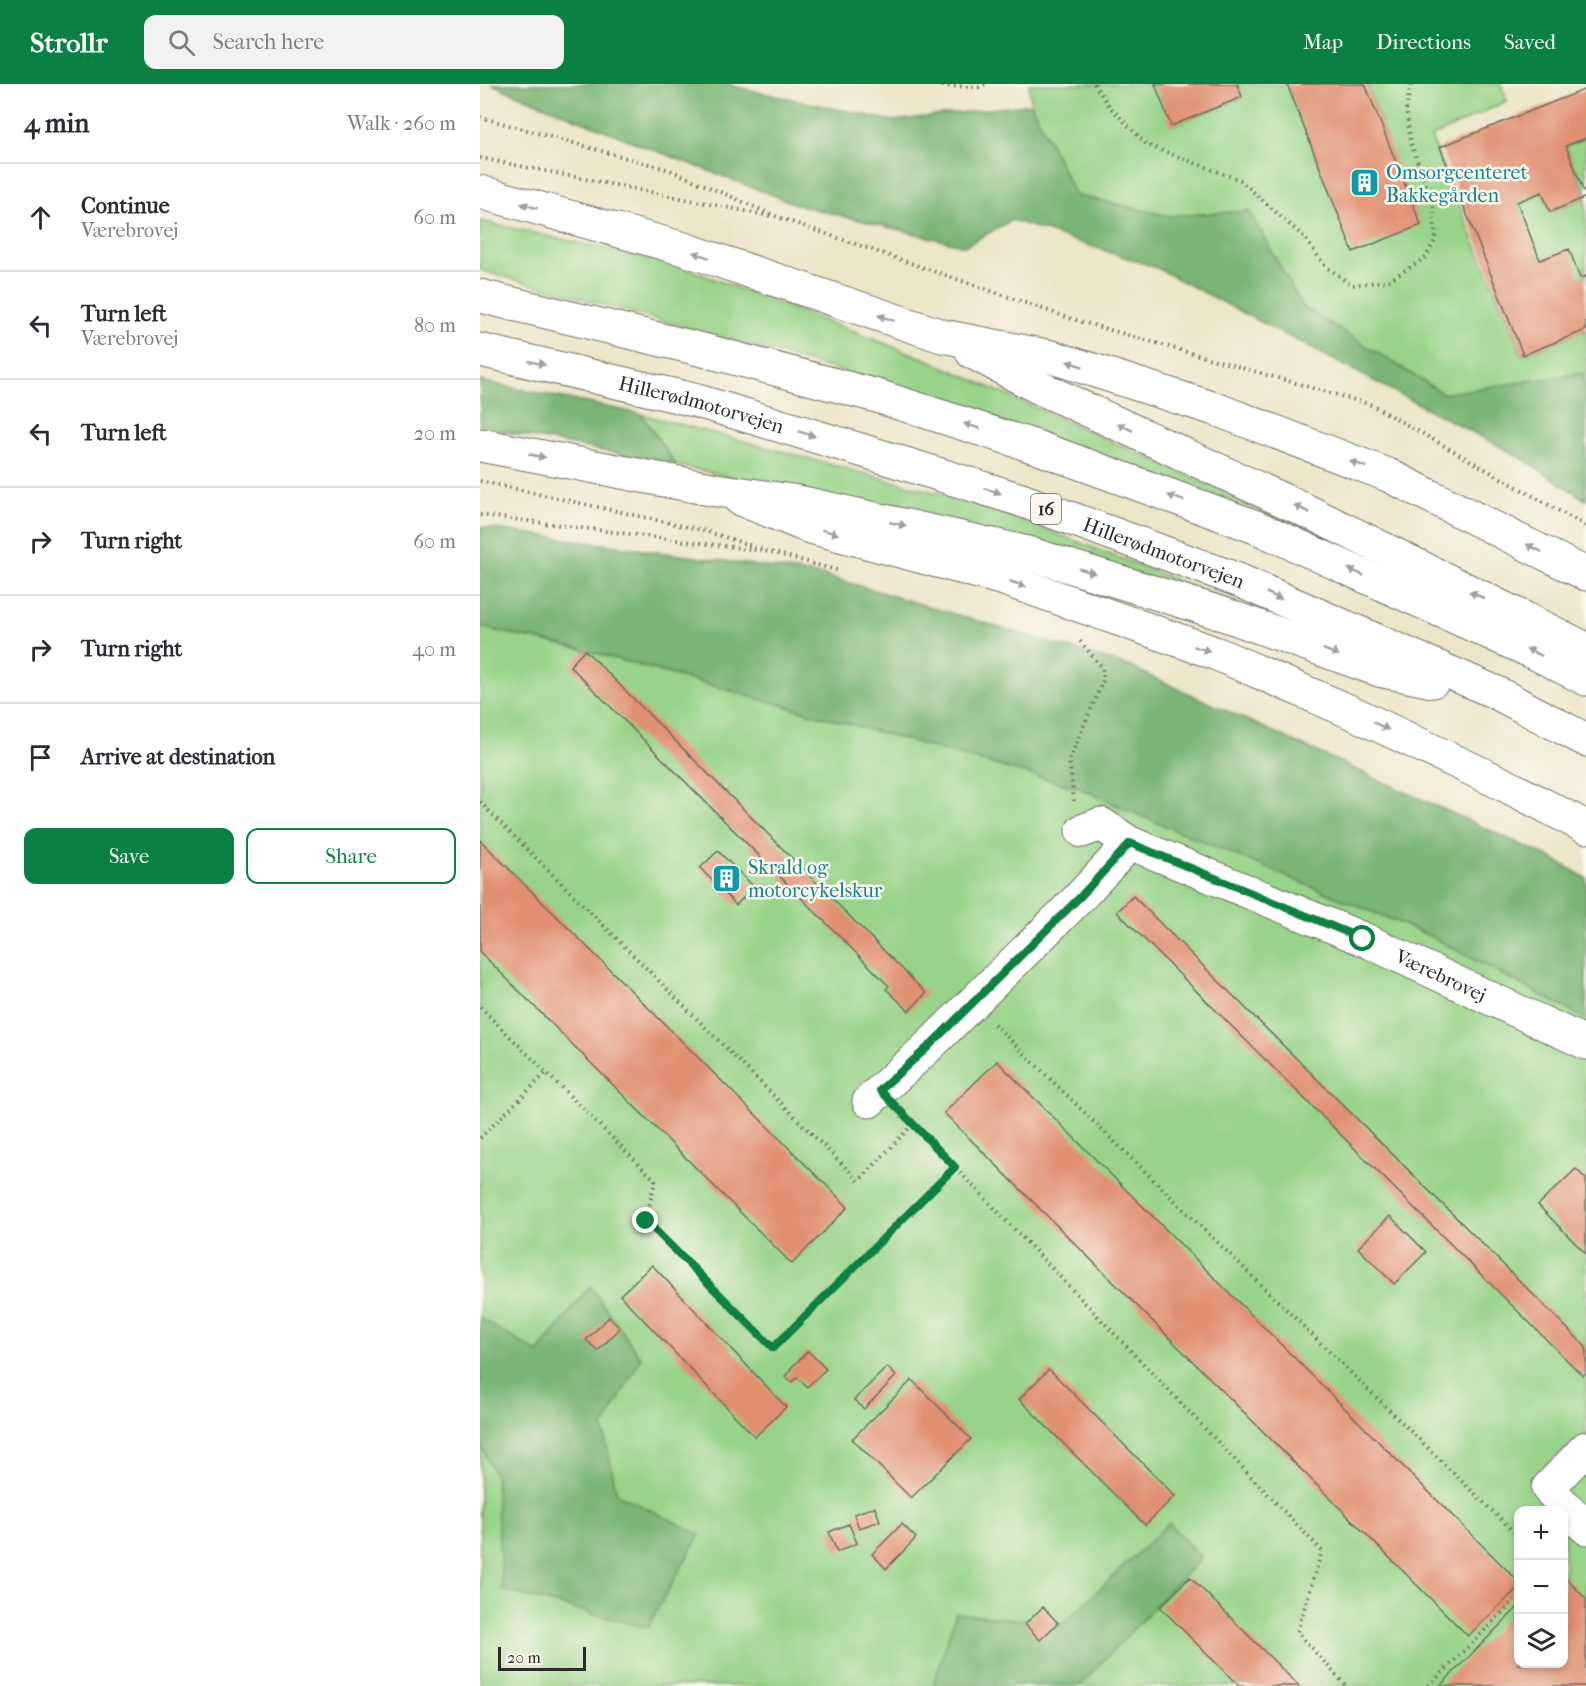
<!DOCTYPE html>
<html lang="en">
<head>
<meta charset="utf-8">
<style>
  :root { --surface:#fff; --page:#f2f2f3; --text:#2b2b33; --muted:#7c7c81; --line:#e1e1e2; --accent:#0b8043 }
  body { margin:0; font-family:"IM FELL French Canon",serif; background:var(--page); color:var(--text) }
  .controls { position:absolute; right:18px; bottom:18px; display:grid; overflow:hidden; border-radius:12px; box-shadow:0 3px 9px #0003 }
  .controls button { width:54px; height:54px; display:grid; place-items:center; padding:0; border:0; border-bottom:2px solid var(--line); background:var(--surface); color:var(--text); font:30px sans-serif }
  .scale { position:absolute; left:18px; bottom:15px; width:88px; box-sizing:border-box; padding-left:6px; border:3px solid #2b2b2b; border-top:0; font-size:16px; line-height:21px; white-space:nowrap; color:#2b2b2b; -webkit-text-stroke:4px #fbf7ec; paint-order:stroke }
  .stop { position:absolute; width:18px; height:18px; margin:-14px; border:4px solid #0b8043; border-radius:50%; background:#fff }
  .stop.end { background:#0b8043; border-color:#fff; box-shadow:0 2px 6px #0008 }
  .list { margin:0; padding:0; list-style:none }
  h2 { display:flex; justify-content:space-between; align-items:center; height:78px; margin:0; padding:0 24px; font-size:26px }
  h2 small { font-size:20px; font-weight:400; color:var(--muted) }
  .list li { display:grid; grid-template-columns:39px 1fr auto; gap:18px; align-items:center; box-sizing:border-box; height:108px; padding:0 24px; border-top:2px solid var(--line) }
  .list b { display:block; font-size:22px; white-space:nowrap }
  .list p { margin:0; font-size:20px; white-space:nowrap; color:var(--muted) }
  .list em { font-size:20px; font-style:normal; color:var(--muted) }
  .actions { display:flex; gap:12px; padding:18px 24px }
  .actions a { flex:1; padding:14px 0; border:2px solid var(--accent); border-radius:12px; text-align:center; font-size:21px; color:var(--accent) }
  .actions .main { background:var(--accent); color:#fff }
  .icon { flex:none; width:33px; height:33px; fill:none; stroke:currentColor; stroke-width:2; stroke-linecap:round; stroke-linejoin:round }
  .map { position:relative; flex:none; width:1106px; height:1602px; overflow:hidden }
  header { display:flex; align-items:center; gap:36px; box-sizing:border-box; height:84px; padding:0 30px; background:var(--accent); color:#fff }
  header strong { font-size:28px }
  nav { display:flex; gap:33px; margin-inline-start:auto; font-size:21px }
  .search { width:420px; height:54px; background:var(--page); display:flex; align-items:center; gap:15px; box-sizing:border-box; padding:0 21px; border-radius:12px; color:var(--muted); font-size:22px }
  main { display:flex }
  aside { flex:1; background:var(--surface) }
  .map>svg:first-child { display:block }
  .green { fill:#97d388; stroke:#617f5a; stroke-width:1.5; fill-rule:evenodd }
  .forest { fill:#79b574; stroke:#527050; stroke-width:1.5 }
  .building { fill:#e08f71 }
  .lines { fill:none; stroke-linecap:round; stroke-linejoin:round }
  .minor-casing { stroke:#6f6c62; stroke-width:35 }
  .highway-casing { stroke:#6f6c62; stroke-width:35 }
  .path { stroke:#6f6c62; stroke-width:4; stroke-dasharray:1.5 4.5; stroke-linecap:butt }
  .minor { stroke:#fff; stroke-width:33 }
  .highway { stroke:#fff; stroke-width:33 }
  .oneway { fill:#a0a0a0 }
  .route { stroke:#0b8043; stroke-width:8 }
  .labels { text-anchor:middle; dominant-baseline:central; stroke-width:5; stroke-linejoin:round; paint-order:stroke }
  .shield { fill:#fbf7ec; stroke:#696865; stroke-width:1.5 }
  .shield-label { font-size:18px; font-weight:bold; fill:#2b2b2b }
  .culture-label { font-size:20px; fill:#0d838f; stroke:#fbf7ec; text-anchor:start }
  .street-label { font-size:20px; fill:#2b2b2b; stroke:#fbf7ec }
</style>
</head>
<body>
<header>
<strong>Strollr</strong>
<div class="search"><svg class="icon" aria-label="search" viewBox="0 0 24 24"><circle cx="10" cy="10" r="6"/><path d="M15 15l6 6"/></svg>Search here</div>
<nav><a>Map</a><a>Directions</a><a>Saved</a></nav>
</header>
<main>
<aside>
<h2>4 min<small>Walk · 260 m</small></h2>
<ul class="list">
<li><svg class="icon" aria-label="ahead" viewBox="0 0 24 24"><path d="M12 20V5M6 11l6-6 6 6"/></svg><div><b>Continue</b><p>Værebrovej</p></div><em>60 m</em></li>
<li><svg class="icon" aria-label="left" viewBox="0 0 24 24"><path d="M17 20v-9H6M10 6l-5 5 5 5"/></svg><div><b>Turn left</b><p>Værebrovej</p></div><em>80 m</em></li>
<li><svg class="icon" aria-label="left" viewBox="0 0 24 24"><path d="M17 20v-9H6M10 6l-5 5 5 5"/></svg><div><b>Turn left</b></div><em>20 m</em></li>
<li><svg class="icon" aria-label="right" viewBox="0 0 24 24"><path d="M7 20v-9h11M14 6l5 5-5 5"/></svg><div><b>Turn right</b></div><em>60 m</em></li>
<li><svg class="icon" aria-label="right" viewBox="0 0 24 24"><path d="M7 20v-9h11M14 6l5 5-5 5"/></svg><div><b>Turn right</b></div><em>40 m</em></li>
<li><svg class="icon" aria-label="arrive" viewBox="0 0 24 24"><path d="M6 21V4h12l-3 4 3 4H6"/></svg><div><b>Arrive at destination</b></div></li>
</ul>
<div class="actions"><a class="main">Save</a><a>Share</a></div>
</aside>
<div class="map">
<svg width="1106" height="1602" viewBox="0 0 1106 1602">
  <rect width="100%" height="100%" fill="#fbf7ec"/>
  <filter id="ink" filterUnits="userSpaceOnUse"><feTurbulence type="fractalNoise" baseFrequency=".0167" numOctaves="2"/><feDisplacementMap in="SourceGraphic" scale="12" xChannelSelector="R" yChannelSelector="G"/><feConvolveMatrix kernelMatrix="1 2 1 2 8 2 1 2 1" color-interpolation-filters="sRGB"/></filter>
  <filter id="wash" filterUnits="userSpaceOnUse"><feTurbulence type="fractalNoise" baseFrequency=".008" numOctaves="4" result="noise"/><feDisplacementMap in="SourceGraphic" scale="24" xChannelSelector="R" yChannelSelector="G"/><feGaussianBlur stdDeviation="1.35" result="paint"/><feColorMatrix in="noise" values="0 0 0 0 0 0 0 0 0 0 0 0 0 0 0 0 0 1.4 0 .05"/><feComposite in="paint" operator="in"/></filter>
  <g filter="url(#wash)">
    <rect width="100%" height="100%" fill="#ece6c9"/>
    <path class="green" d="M549,0H675L692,41L762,14L757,0H807L874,168L907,56L887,0H1021L1027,17L951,53L1042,271L1106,246V310L1102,289L964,310L823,223L769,128L689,132L595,111L551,20Z
      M1106,54V112L1086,62Z
      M1062,108L1070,128L1106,113V192L1100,194L1060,176L1037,118Z
      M0,137L194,180L446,275L820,441L432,307L0,186Z
      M161,330L503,421L756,519L542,458L196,381Z
      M0,543L101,565L602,705L948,851L1106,935V1602H0ZM1038,1426H1084V1580H1038Z"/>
    <path class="forest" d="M11,0H250L256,3L413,37L551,20L595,111L688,132L769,127L823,223L964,310L1103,289L1106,310V416L1040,373L677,184L532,136L485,162L318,121L161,61Z
      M0,297L161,330L196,381L0,343Z
      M0,443L343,491L646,581L1071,774L1106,794V935L948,851L647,726L602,705L101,565L0,543Z
      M110,1202L161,1274L123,1344L137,1410L220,1450L167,1544L22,1506L15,1391L0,1359V1234L58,1269Z
      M689,1439L721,1474L599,1602H453L476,1529L583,1540Z"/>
    <g id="blocks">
      <path class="building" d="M675,0H757L762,13L691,42Z
        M807,0H885L941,141L873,168Z
        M1106,5V54L1086,62L1106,113L1070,128L1062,108L1037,118L1060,176L1089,165L1100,194L1106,192V246L1043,271L960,63Z
        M105,566L446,909L429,927L406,905L409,902L90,582Z
        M0,756L368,1123L312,1180L0,868Z
        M238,767L274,803L256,821L220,784Z
        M653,812L1106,1263V1289L1103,1292L637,828Z
        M517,977L1038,1497V1504L988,1552L464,1029Z
        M1096,1085L1106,1095V1170L1058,1121Z
        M910,1132L946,1168L914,1200L878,1164Z
        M172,1181L306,1323L275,1353L140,1211Z
        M129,1233L140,1244L118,1267L106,1256Z
        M328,1267L346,1285L327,1303L317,1293L312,1298L305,1292L311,1286L310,1285Z
        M407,1283L416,1292L384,1325L374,1316Z
        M569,1285L695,1412L665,1441L539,1315Z
        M432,1296L491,1355L431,1414L372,1355Z
        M395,1423L400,1437L379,1444L374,1430Z
        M369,1440L377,1459L357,1468L349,1448Z
        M422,1440L436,1454L406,1485L392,1470Z
        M1084,1492L1106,1515V1602H960L1038,1523V1580H1084Z
        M710,1493L819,1602H759L680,1523Z
        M563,1523L578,1539L560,1556L545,1540Z"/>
    </g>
  </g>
  <g filter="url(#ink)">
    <use href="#blocks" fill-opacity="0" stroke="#6f6c62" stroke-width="1.5"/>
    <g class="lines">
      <defs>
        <g id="minor">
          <path d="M260,415L327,442L521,494L735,569L873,629L1025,701L1106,743"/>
          <path id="s1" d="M602,747L621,740L650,759L883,855L1106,959"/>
          <path d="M389,1017L448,963L600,813L650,759"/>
          <path d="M1106,1364L1068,1404L1106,1444"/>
        </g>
        <g id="highway">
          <path d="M0,108L204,165L462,252L572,273L738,326L908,391L1106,490"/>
          <path d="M0,212L227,267L397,312L556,363L776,443L1059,571L1106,595"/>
          <path id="s2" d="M0,266L214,316L384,367L541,416L758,496L1017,609L1106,656"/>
          <path d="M492,268L556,302L833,430L1106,565"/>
          <path d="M0,361L236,406L319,418L544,468L743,530L899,586L953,597"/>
        </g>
      </defs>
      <use href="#minor" class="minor-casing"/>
      <use href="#highway" class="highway-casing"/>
      <path class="path" d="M614,0L629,22L667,61L760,96L825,154L845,182L872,201L908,197L945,174L956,155L953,124L931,59L926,26L931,0
        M462,2L499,3L505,0
        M0,33L190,86L300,134L592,235L892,321L1106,442
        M0,74L290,132
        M0,397L222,446L282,465
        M0,431L291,468L360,487
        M594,717L589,676L624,595L622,583L598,555
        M0,718L379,1097L433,1040
        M0,923L175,1096L166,1137L293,1264L475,1083L842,1467L817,1548L866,1602
        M514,940L1038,1452
        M421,1028L475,1083
        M0,1054L66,989
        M949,1602L1038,1513"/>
      <use href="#minor" class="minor"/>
      <use href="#highway" class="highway"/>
    </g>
    <defs><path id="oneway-solid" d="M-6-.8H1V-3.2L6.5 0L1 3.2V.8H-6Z" transform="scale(1.5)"/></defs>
    <g class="oneway">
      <use href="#oneway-solid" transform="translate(49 122) rotate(-165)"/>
      <use href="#oneway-solid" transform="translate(221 171) rotate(-161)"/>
      <use href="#oneway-solid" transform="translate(406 234) rotate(-161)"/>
      <use href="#oneway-solid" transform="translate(57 279) rotate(13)"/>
      <use href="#oneway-solid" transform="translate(595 280) rotate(-162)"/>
      <use href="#oneway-solid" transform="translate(492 342) rotate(-162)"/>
      <use href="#oneway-solid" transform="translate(645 343) rotate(-155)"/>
      <use href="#oneway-solid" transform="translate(327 350) rotate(17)"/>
      <use href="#oneway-solid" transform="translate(57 372) rotate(11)"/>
      <use href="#oneway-solid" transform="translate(878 380) rotate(-159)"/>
      <use href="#oneway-solid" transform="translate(513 407) rotate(18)"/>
      <use href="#oneway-solid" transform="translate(696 414) rotate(-160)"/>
      <use href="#oneway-solid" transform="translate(822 425) rotate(-155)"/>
      <use href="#oneway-solid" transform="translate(418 440) rotate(13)"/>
      <use href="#oneway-solid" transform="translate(350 448) rotate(15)"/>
      <use href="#oneway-solid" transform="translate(1054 464) rotate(-154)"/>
      <use href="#oneway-solid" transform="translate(607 487) rotate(17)"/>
      <use href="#oneway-solid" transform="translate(876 488) rotate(-156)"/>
      <use href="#oneway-solid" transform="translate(538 500) rotate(19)"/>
      <use href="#oneway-solid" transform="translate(997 511) rotate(-154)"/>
      <use href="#oneway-solid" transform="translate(794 512) rotate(24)"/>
      <use href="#oneway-solid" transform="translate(722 565) rotate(19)"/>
      <use href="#oneway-solid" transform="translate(851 568) rotate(20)"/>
      <use href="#oneway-solid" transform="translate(1054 568) rotate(-155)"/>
      <use href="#oneway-solid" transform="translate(901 642) rotate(26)"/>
    </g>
  </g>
  <g class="lines" filter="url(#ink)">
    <path class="route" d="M166,1137L293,1264L475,1083L400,1006L448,963L600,813L650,759L883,855"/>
  </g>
  <defs>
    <symbol id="building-square" viewBox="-11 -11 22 22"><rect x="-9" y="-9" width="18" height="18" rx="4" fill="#0f9aa8" stroke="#fbf7ec"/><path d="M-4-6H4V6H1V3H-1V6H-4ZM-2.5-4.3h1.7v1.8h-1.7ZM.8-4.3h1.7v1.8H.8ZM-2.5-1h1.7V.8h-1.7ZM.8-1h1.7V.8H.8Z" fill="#fff"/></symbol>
  </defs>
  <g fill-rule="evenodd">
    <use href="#building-square" x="868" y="82" width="33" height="33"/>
    <use href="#building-square" x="230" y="778" width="33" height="33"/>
  </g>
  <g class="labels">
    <rect class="shield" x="551" y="410" width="30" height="30" rx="4.5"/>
    <g class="shield-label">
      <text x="566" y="425">16</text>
    </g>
    <g class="culture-label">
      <text x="906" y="88">Omsorgcenteret<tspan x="906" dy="23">Bakkegården</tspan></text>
      <text x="268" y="783">Skrald og<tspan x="268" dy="23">motorcykelskur</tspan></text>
    </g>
    <g class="street-label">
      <text stroke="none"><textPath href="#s2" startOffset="228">Hillerødmotorvejen</textPath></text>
      <text stroke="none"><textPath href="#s2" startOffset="714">Hillerødmotorvejen</textPath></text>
      <text stroke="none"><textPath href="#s1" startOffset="393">Værebrovej</textPath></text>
    </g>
  </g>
</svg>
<div class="controls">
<button>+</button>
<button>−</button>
<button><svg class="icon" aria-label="layers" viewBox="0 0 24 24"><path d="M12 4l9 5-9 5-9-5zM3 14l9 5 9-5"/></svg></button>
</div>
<div class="scale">20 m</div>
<div class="stop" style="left:883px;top:855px"></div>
<div class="stop end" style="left:166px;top:1137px"></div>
</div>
</main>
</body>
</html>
